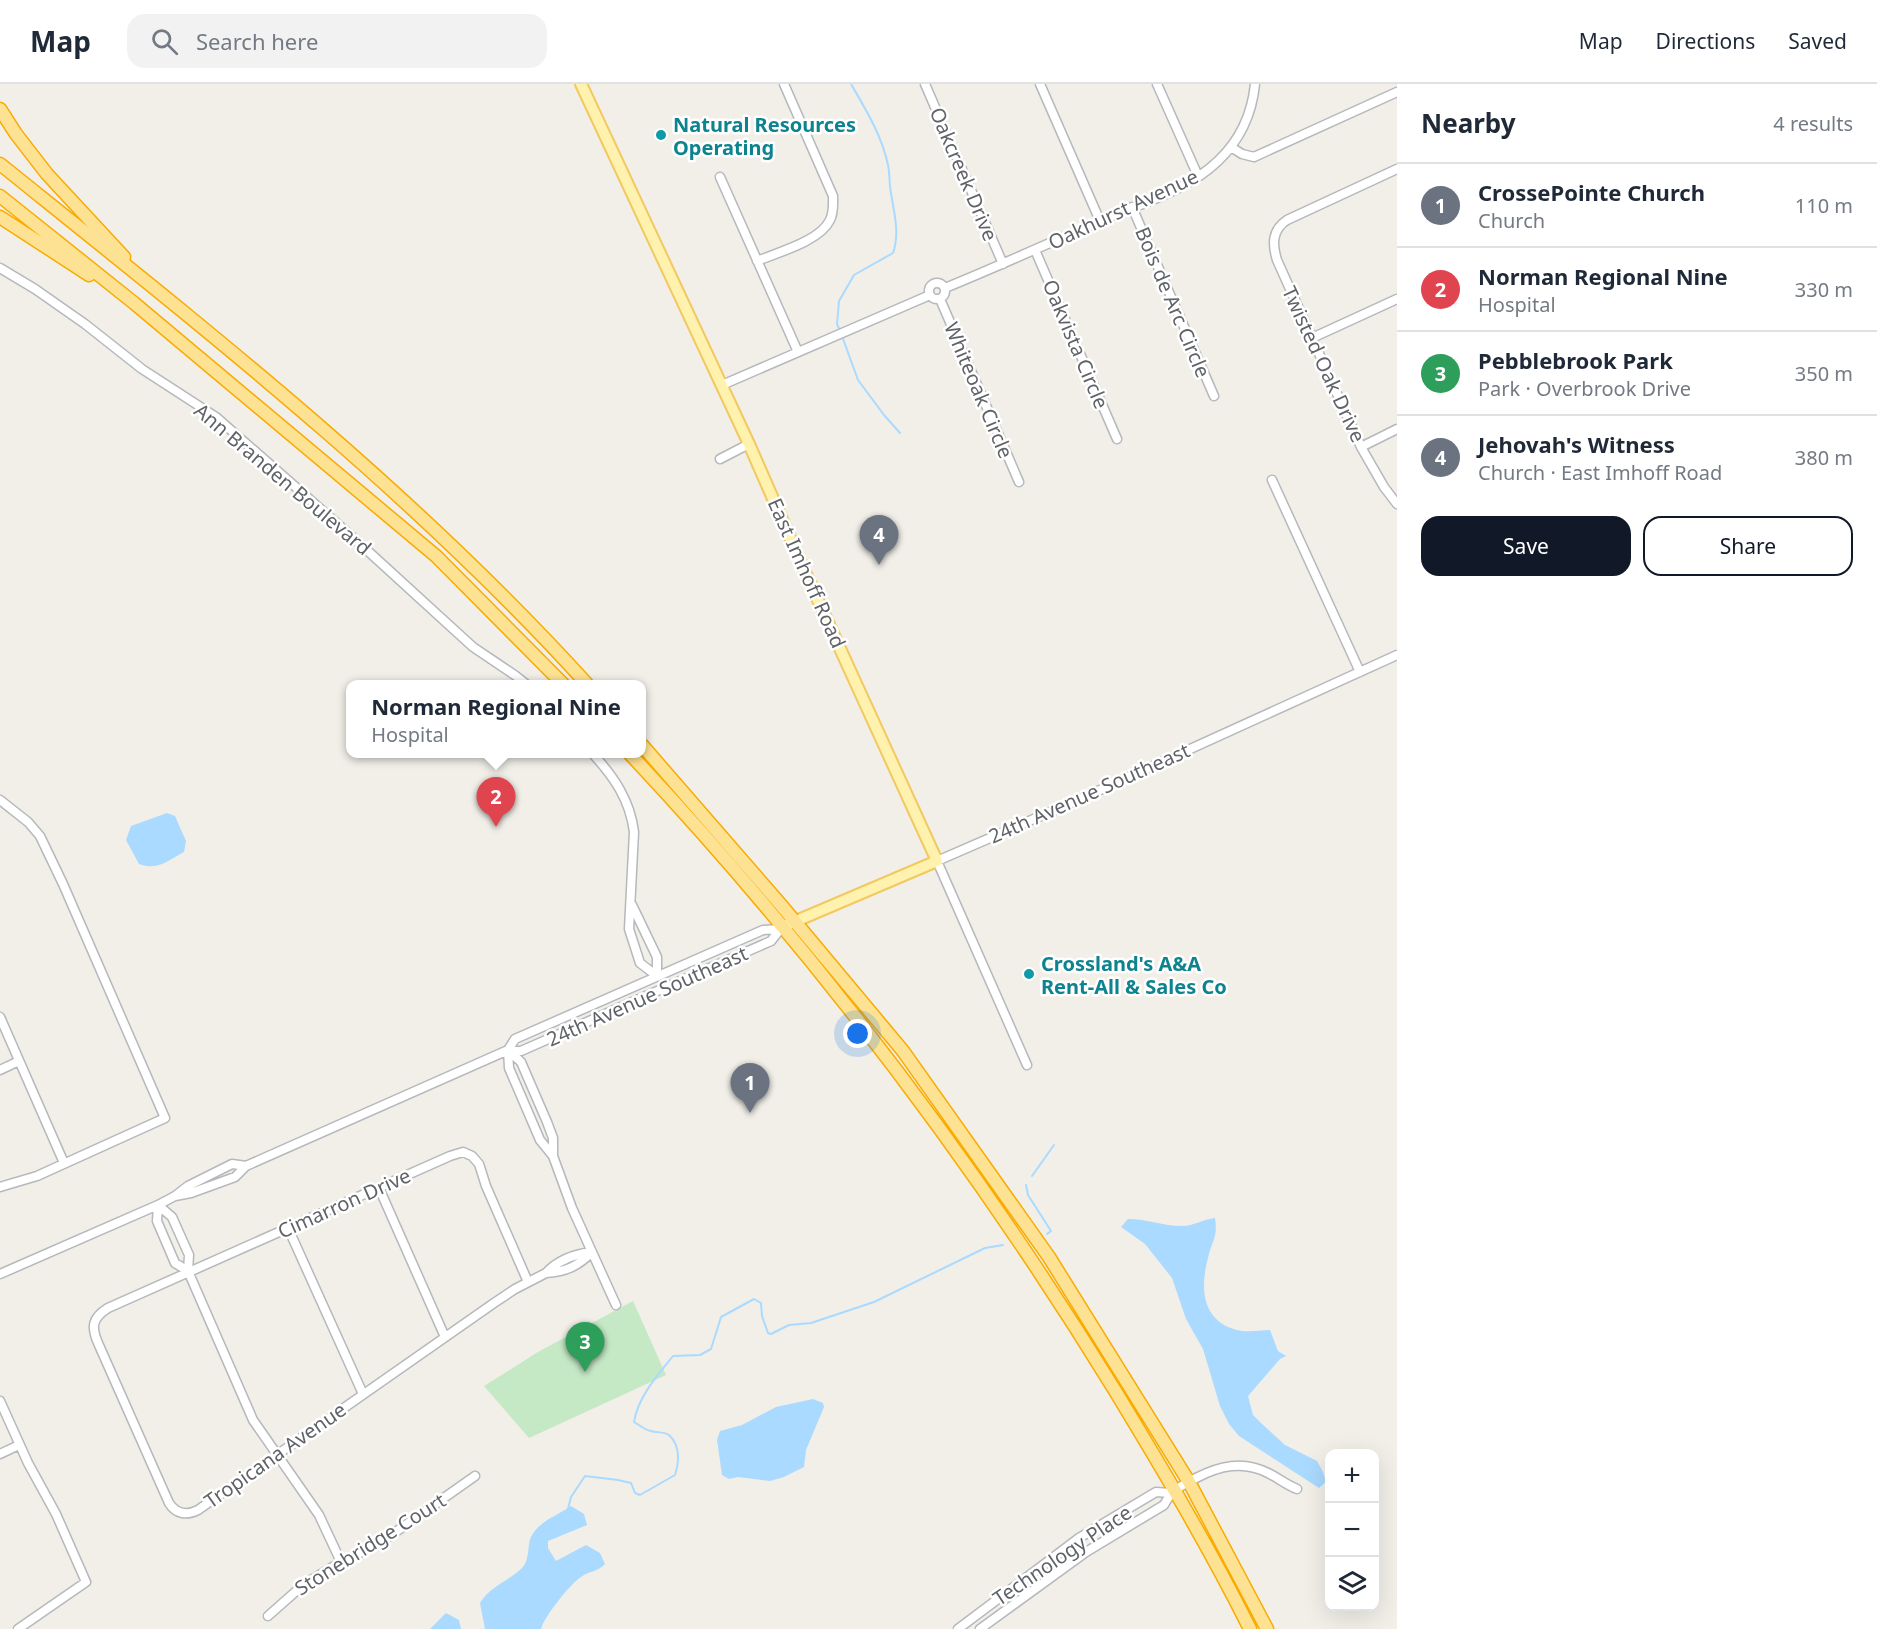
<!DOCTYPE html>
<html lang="en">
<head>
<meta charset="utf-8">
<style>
  :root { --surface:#fff; --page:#f2f2f3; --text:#1f2937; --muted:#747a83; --line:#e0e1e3; --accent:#111827 }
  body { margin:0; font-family:"Noto Sans",sans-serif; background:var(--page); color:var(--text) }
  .controls { position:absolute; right:18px; bottom:18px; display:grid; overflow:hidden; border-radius:12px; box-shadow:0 6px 24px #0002 }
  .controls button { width:54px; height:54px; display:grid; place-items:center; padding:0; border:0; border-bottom:2px solid var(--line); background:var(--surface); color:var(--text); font:30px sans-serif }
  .you { position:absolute; left:858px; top:950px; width:21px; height:21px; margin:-15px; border:4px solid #fff; border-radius:50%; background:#1a73e8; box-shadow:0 0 0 9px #1a73e833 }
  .badge { display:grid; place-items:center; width:39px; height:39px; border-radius:50%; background:var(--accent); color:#fff; font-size:20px; font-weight:700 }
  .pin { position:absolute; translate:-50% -50px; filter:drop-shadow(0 2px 3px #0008) }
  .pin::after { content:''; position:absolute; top:32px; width:21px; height:18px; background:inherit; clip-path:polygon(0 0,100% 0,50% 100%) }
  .popup { position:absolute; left:346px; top:596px; width:300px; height:78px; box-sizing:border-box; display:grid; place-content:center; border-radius:12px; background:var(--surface); filter:drop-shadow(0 2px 4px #0005); font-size:20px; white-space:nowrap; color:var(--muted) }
  .popup b { font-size:22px; color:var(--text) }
  .popup::after { content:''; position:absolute; left:50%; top:100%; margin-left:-12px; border:12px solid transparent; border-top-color:var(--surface) }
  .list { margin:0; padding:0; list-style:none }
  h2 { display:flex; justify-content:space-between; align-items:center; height:78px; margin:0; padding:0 24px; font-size:26px }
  h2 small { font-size:20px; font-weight:400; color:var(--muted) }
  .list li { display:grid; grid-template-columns:39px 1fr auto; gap:18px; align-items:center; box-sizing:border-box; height:84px; padding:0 24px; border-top:2px solid var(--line) }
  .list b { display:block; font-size:22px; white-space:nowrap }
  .list p { margin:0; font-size:20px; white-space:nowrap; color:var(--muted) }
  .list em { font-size:20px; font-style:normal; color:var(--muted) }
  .actions { display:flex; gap:12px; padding:18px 24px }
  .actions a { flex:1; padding:14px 0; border:2px solid var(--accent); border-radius:18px; text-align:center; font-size:21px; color:var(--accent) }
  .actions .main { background:var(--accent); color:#fff }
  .icon { flex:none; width:33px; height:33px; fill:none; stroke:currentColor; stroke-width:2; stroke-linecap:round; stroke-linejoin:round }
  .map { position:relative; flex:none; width:1397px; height:1545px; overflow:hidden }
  header { display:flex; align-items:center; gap:36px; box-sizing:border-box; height:84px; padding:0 30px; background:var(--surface); border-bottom:2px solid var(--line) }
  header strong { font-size:28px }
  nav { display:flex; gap:33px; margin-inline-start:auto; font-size:21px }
  .search { width:420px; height:54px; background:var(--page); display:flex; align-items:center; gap:15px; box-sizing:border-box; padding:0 21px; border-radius:18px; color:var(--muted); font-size:22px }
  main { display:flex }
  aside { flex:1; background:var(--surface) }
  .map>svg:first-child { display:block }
  .green { fill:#c5e8c5 }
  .water { fill:#aadaff }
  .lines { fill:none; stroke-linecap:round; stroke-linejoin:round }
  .stream { stroke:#aadaff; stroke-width:2 }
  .minor-casing { stroke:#b5b8bc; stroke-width:11 }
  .major-casing { stroke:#f2c960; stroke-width:14 }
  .highway-casing { stroke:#f9ab00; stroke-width:15 }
  .minor { stroke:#fff; stroke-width:8 }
  .major { stroke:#fff2af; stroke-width:10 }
  .highway { stroke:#fde293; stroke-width:12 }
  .culture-dot { fill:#0f9aa8; stroke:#fff; stroke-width:2 }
  .labels { text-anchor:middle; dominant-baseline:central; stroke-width:5; stroke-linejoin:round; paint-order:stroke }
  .culture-label { font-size:20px; font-weight:bold; fill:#0d838f; stroke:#fff; text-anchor:start }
  .street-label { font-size:20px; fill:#5f6368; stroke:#fff }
</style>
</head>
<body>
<header>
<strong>Map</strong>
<div class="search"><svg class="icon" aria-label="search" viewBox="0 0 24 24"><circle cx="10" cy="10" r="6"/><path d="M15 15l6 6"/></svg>Search here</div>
<nav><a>Map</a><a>Directions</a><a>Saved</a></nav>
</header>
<main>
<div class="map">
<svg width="1397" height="1545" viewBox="0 0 1397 1545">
  <rect width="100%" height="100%" fill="#f1efe8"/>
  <path class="green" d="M633,1217L666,1291L529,1354L484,1302L538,1268Z"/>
  <path class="water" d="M167,729L175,732L186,757L184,768C167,777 157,787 139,780L126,756L131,742Z
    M1215,1134C1218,1154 1212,1156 1208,1174C1199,1207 1203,1240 1242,1247C1251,1248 1261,1246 1270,1246L1278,1267L1286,1272L1280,1275L1248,1312L1253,1331L1261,1339L1285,1361L1317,1377L1323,1388L1326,1398L1319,1404L1239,1352L1229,1340L1220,1322L1203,1265L1186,1235L1172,1194L1145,1160L1121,1143L1128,1135C1147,1135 1163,1142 1182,1142C1193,1142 1204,1135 1215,1134Z
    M813,1315L823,1319L824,1323L806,1366L804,1383L784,1393L770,1397L738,1393L729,1395L722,1391L717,1356L720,1347L742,1341L776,1323Z
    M571,1422L584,1430L587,1441L548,1457V1464L556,1477L586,1461L600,1469L605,1480C598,1488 589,1487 581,1493C570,1500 544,1533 541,1545H485L480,1519C490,1502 509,1497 522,1484C530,1476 527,1462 531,1453C538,1438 558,1431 571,1422Z
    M446,1529L459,1536L461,1545H430Z"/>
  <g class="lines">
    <path class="stream" d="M840,247L837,240L839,217L854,191L893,169C900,149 894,129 891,109C889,100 890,90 888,81C882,52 866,26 851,0
      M842,252L858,296L884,331L900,349
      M1032,1092L1054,1061
      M1026,1101L1028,1111L1051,1147L1047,1150
      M568,1425L571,1413L585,1392L618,1396L631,1399L635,1409L640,1411L675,1391C679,1378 681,1362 669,1351C663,1347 656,1349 651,1347C645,1346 639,1341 634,1338C638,1313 657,1292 673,1272L700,1271L711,1265L721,1233L754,1215L761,1219L762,1232L768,1249L771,1250L789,1241L811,1239L874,1218L985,1164L1003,1161"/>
    <defs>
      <path id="minor" d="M925,0L1003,180
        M1040,0L1100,137
        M1157,0L1198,92
        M1231,63L1242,70L1254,73L1397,8
        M1397,85L1287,136C1272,146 1272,160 1277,176L1361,363L1384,403L1397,420
        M720,93L798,268
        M1132,123L1214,312
        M1035,166L1117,355
        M757,177C779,168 820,157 830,136C834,128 833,120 833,112L784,0
        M0,184L35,205L85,240L142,285L216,333L358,458L473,563L516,592L526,600
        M929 207a8 8 0 1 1 16 0a8 8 0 1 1-16 0Z
        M945,204C999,182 1051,158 1105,135C1143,119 1188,106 1218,77C1240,56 1252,30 1255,0
        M940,215L1019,398
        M1312,254L1397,215
        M722,301L930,211
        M1361,363L1397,345
        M720,375L749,360
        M1272,396L1360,588
        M593,670C614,693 630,716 634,748L629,845L640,879L657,892
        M0,716L28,738L40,752L63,800L165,1034L37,1092L0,1103
        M632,821L657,873V892
        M0,933L64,1079
        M508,966L515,955L763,846L780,845
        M508,966L521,978L547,1038L553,1054V1072L540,1056L509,984Z
        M1027,981L937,777L1089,711L1397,571
        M0,986L19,977
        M553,1072L572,1124L616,1221
        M379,1104L445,1253
        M175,1112L191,1109L235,1093L246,1082L508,966L521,967L771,857L782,843
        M158,1121L172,1133L189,1171L188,1187L253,1336L319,1431L341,1478
        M158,1121L157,1137L175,1179L188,1187
        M288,1144L363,1310
        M592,1168C578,1182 566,1188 546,1189C558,1176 574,1170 592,1168Z
        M0,1190L158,1121L175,1112L188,1102L232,1080L246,1082
        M528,1198L486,1102L479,1080L472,1072L463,1068L450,1072L108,1224C92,1234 91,1243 98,1259L169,1419C176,1430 186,1432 198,1426L494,1219L515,1205L546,1189
        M0,1317L28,1379L56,1430L86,1498L18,1545
        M0,1370L19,1361
        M268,1532L303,1501L341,1478L380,1459L475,1392
        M958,1545L1079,1454L1156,1408L1170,1409
        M980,1545L1086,1468L1164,1421C1173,1404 1180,1403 1196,1394C1219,1382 1243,1376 1268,1389C1278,1394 1287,1401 1297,1405"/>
      <path id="major" d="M581,0L749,360L806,490L937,777L782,843"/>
      <path id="highway" d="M0,25L16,50L47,90L124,173
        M0,80C204,244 411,406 587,600
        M0,112L134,219L436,472L563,600
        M0,133L89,191
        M642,661L781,821L903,967L1049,1173L1189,1398L1267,1545
        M630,670C812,864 975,1079 1114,1305C1162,1384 1209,1463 1250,1545"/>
    </defs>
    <use href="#minor" class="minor-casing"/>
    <use href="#major" class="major-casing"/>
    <use href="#highway" class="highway-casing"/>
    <use href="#minor" class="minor"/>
    <use href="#major" class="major"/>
    <use href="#highway" class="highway"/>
  </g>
  <g class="culture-dot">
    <circle cx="661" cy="51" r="6"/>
    <circle cx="1029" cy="890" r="6"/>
  </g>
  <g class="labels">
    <g class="culture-label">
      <text x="673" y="40">Natural Resources<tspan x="673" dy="23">Operating</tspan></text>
      <text x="1041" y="879">Crossland's A&amp;A<tspan x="1041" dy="23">Rent-All &amp; Sales Co</tspan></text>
    </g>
    <g class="street-label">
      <text transform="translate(964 90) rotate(67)">Oakcreek Drive</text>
      <text transform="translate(1123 125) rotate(-25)">Oakhurst Avenue</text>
      <text transform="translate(1173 218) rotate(67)">Bois de Arc Circle</text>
      <text transform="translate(1076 260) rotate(67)">Oakvista Circle</text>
      <text transform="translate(1324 280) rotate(65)">Twisted Oak Drive</text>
      <text transform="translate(979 306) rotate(67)">Whiteoak Circle</text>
      <text transform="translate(283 395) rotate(40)">Ann Branden Boulevard</text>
      <text transform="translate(807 489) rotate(66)">East Imhoff Road</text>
      <text transform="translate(1089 709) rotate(-24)">24th Avenue Southeast</text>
      <text transform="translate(647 912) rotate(-24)">24th Avenue Southeast</text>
      <text transform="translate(344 1119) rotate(-24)">Cimarron Drive</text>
      <text transform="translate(275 1371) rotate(-35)">Tropicana Avenue</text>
      <text transform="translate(370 1460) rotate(-32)">Stonebridge Court</text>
      <text transform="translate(1062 1471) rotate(-34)">Technology Place</text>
    </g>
  </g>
</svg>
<div class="controls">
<button>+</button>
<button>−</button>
<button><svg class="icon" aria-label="layers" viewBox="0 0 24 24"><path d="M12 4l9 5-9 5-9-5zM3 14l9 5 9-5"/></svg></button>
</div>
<div class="you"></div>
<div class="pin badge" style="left:750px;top:1029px;background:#6b7280">1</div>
<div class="pin badge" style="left:496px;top:743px;background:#e0444e">2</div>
<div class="popup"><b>Norman Regional Nine</b>Hospital</div>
<div class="pin badge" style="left:585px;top:1288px;background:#2e9e5b">3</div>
<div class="pin badge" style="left:879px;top:481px;background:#6b7280">4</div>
</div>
<aside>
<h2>Nearby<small>4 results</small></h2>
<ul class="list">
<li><span class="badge" style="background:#6b7280">1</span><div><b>CrossePointe Church</b><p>Church</p></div><em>110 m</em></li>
<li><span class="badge" style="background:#e0444e">2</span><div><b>Norman Regional Nine</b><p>Hospital</p></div><em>330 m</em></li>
<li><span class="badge" style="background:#2e9e5b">3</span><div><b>Pebblebrook Park</b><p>Park · Overbrook Drive</p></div><em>350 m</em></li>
<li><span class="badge" style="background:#6b7280">4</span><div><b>Jehovah's Witness</b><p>Church · East Imhoff Road</p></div><em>380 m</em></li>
</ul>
<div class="actions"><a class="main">Save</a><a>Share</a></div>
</aside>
</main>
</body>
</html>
